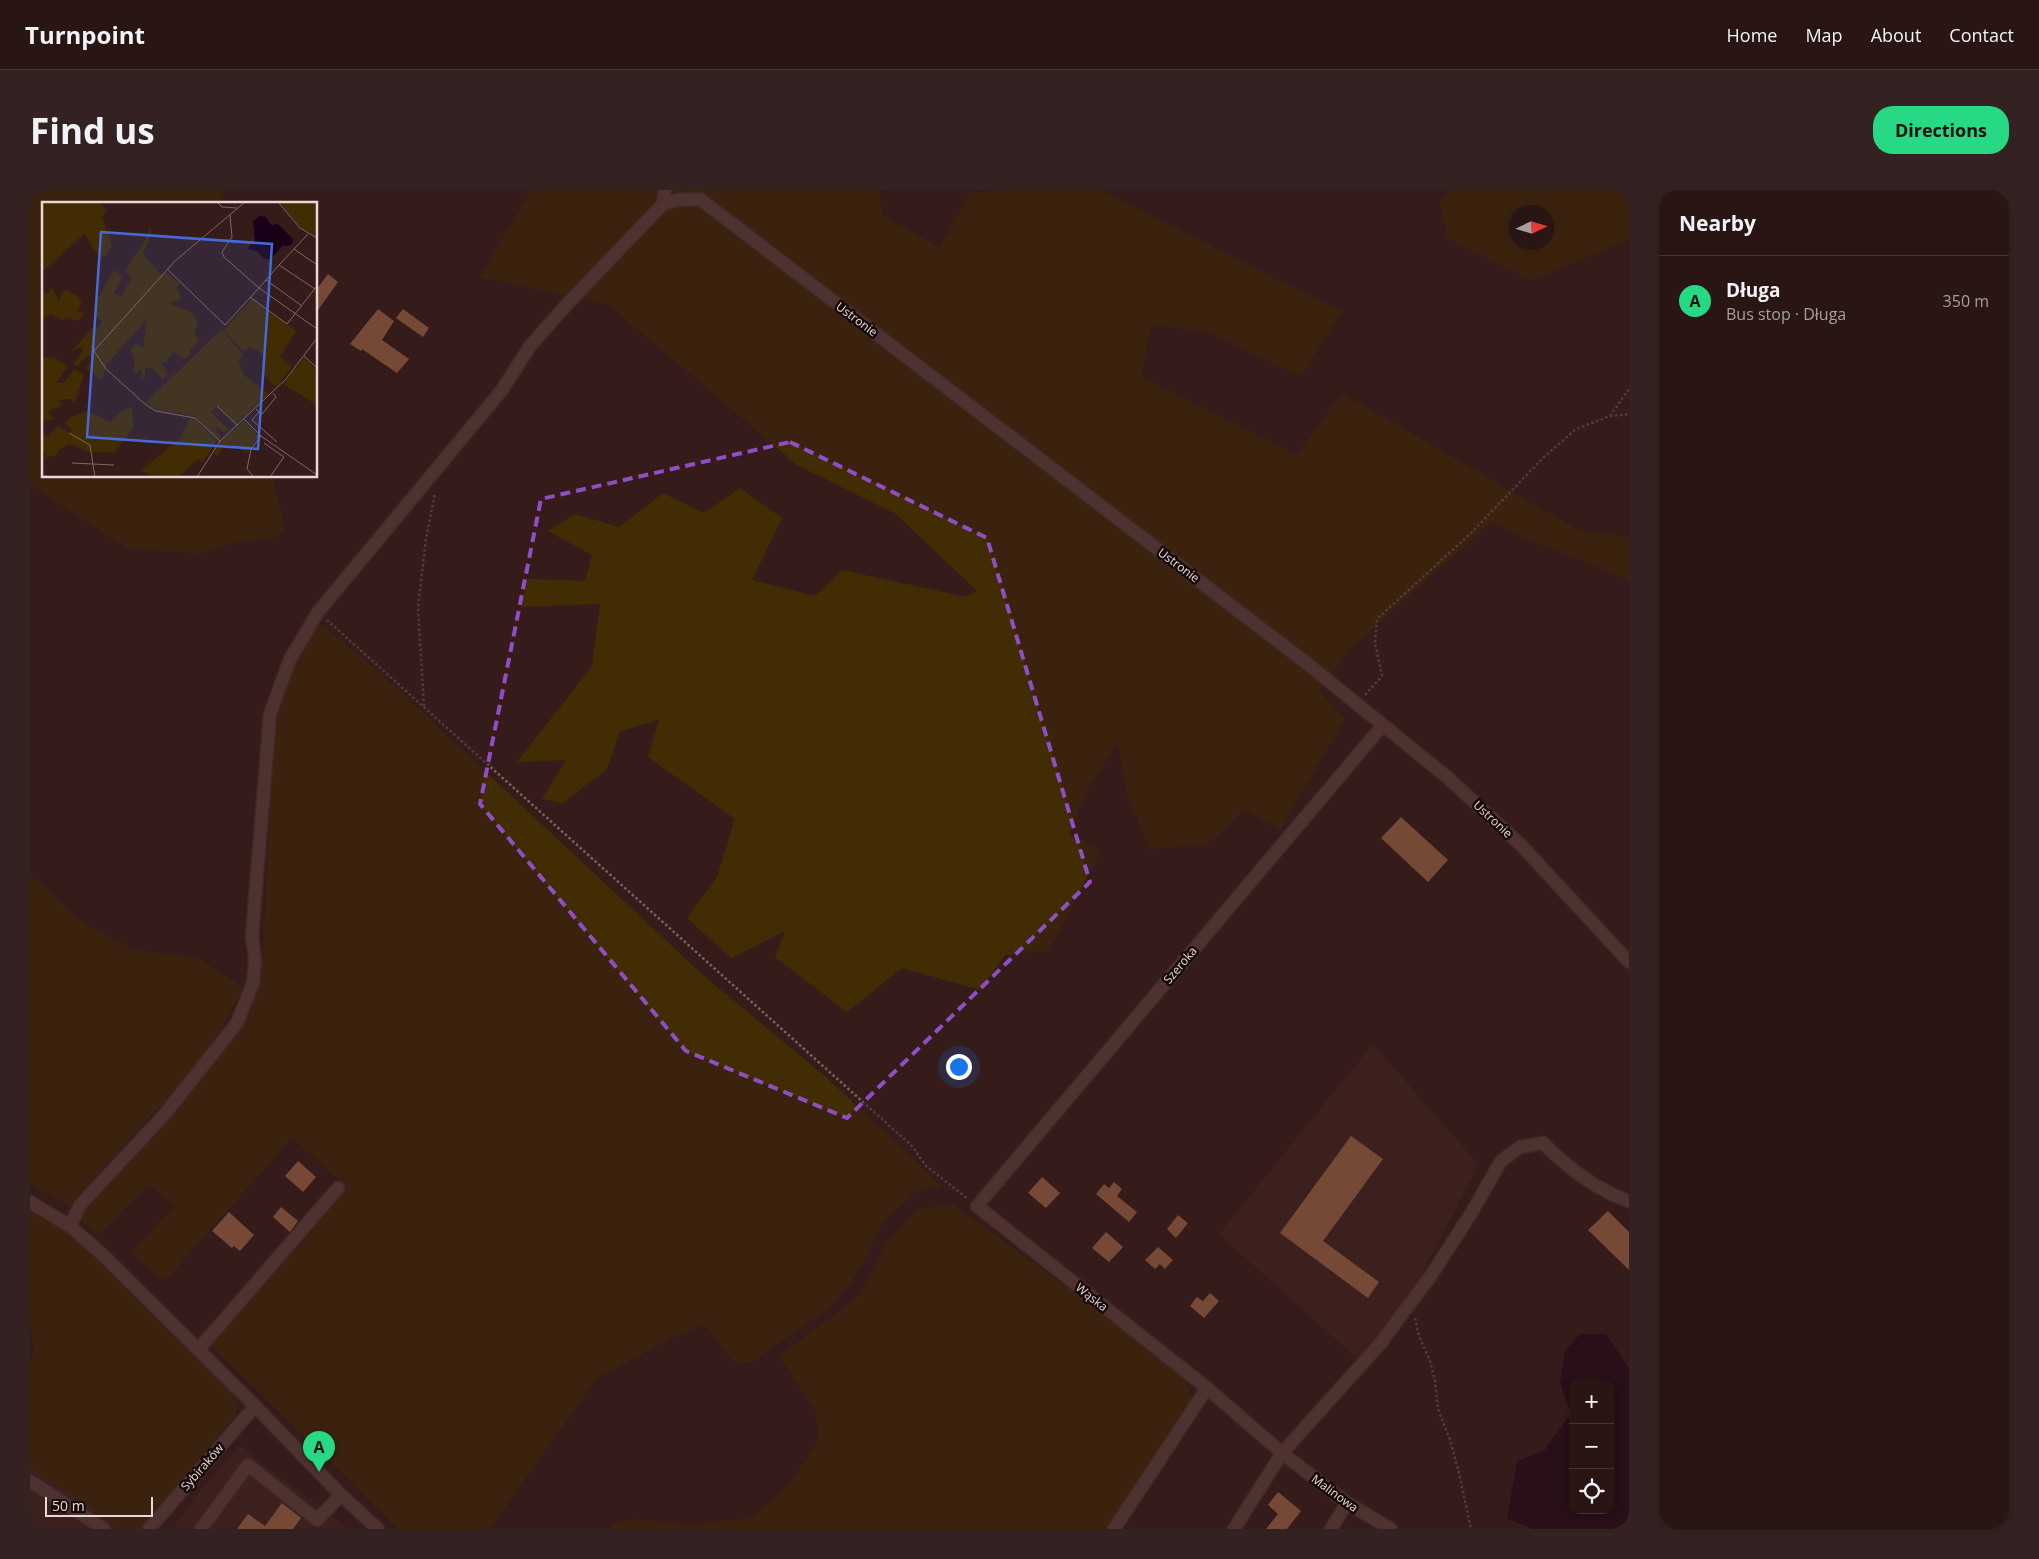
<!DOCTYPE html>
<html lang="en">
<head>
<meta charset="utf-8">
<style>
  :root { --surface:#281514; --page:#342222; --text:#f1f3f6; --muted:#a59fa0; --line:#443434; --accent:#27d885 }
  body { margin:0; font-family:"Open Sans",sans-serif; background:var(--page); color:var(--text) }
  .controls { position:absolute; right:15px; bottom:15px; display:grid; overflow:hidden; border-radius:10px; box-shadow:0 2px 8px #0003 }
  .controls button { width:45px; height:45px; display:grid; place-items:center; padding:0; border:0; border-bottom:1px solid var(--line); background:var(--surface); color:var(--text); font:25px sans-serif }
  .compass { position:absolute; left:1479px; top:15px; width:45px; height:45px; border-radius:50%; background:var(--surface); box-shadow:0 2px 8px #0003; rotate:86deg }
  .scale { position:absolute; left:15px; bottom:12px; width:108px; box-sizing:border-box; padding-left:5px; border:2px solid #ead8d6; border-top:0; font-size:14px; line-height:18px; white-space:nowrap; color:#ead8d6; -webkit-text-stroke:4px #150a09; paint-order:stroke }
  .you { position:absolute; left:928px; top:876px; width:18px; height:18px; margin:-12px; border:4px solid #fff; border-radius:50%; background:#1a73e8; box-shadow:0 0 0 8px #1a73e833 }
  .badge { display:grid; place-items:center; width:32px; height:32px; border-radius:50%; background:var(--accent); color:#111; font-size:16px; font-weight:700 }
  .pin { position:absolute; translate:-50% -41px; filter:drop-shadow(0 1px 2px #0008) }
  .pin::after { content:''; position:absolute; top:26px; width:18px; height:15px; background:inherit; clip-path:polygon(0 0,100% 0,50% 100%) }
  .list { margin:0; padding:0; list-style:none }
  h2 { display:flex; justify-content:space-between; align-items:center; height:65px; margin:0; padding:0 20px; font-size:21px }
  h2 small { font-size:16px; font-weight:400; color:var(--muted) }
  .list li { display:grid; grid-template-columns:32px 1fr auto; gap:15px; align-items:center; box-sizing:border-box; height:90px; padding:0 20px; border-top:1px solid var(--line) }
  .list b { display:block; font-size:19px; white-space:nowrap }
  .list p { margin:0; font-size:16px; white-space:nowrap; color:var(--muted) }
  .list em { font-size:16px; font-style:normal; color:var(--muted) }
  .icon { flex:none; width:28px; height:28px; fill:none; stroke:currentColor; stroke-width:2; stroke-linecap:round; stroke-linejoin:round }
  .map { position:relative; flex:none; width:1599px; height:1339px; overflow:hidden; border-radius:20px }
  header { display:flex; align-items:center; gap:30px; box-sizing:border-box; height:70px; padding:0 25px; background:var(--surface); border-bottom:1px solid var(--line) }
  header strong { font-size:24px }
  nav { display:flex; gap:28px; margin-inline-start:auto; font-size:18px }
  .intro { display:flex; align-items:center; justify-content:space-between; box-sizing:border-box; height:120px; padding:0 30px }
  h1 { margin:0; font-size:35px }
  .button { padding:12px 22px; border-radius:20px; background:var(--accent); color:#111; font-size:18px; font-weight:700 }
  main { display:flex; gap:30px; padding:0 30px }
  aside { flex:1; background:var(--surface); border-radius:20px; box-shadow:0 2px 8px #0003 }
  .map>svg:first-child { display:block }
  .built { fill:#462625 }
  .green { fill:#422c04; fill-rule:evenodd }
  .water { fill:#190018; fill-rule:evenodd }
  .building { fill:#c4815a }
  .lines { fill:none; stroke-linecap:round; stroke-linejoin:round }
  .minor-casing { stroke:#4d3837; stroke-width:15 }
  .path { stroke:#7a6361; stroke-width:2.5; stroke-dasharray:2.5 2.5; stroke-linecap:butt }
  .minor { stroke:#6d4f4d; stroke-width:12 }
  .marked { fill:none; stroke:#914ec4; stroke-width:4; stroke-dasharray:10 6; stroke-linejoin:round }
  .labels { text-anchor:middle; dominant-baseline:central; stroke-width:5; stroke-linejoin:round; paint-order:stroke }
  .street-label { font-size:12px; fill:#ead8d6; stroke:#150a09 }
  .inset-road { fill:none; stroke:#7d6765; stroke-width:1 }
  .view { fill:#466ad8; fill-opacity:0.15; stroke:#466ad8; stroke-width:2.5 }
  .inset-edge { fill:none; stroke:#ead8d6; stroke-width:2.5 }
</style>
</head>
<body>
<header>
<strong>Turnpoint</strong>
<nav><a>Home</a><a>Map</a><a>About</a><a>Contact</a></nav>
</header>
<div class="intro"><h1>Find us</h1><a class="button">Directions</a></div>
<main>
<div class="map">
<svg width="1599" height="1339" viewBox="0 0 1599 1339">
  <rect width="100%" height="100%" fill="#351c1a"/>
  <path class="built" d="M1343,854L1449,975L1376,1113L1329,1170L1189,1044Z
    M210,1255L230,1272L319,1339H143L164,1308Z
    M0,1277L93,1339H0Z"/>
  <path class="green" d="M0,0H196L189,14H14V286H241L244,294L255,338L244,348L201,353L173,364L97,358L0,294Z
    M501,0H850L851,24L910,58L940,3L978,0H1071L1312,122L1271,186L1174,141L1121,135L1111,187L1267,265L1312,203L1550,341L1599,347V390L1460,333L1321,458L1289,501L1315,528L1250,640L1215,620L1178,654L1120,659L1096,601L1088,552L1057,600L1039,644L1071,660L1019,761L975,765L950,800L872,778L817,822L745,767L755,741L701,768L657,728L687,687L705,629L618,567L629,530L590,541L577,579L533,613L512,609L536,570L487,572L562,476L570,414L491,417L498,389L555,391L562,365L518,341L545,324L589,337L633,303L674,323L710,298L752,328L722,390L785,406L812,380L936,407L947,401L866,324L767,275L578,114L450,87Z
    M1421,0H1599V50L1501,90L1417,48L1410,12ZM1486,22H1516V52H1486Z
    M284,434L296,437L364,496L674,786L797,888L912,996L887,1001L854,1030L835,1069L819,1096L799,1118L721,1173L703,1171L674,1134L644,1147L566,1189L460,1339H369L181,1155L318,998L262,948L135,1091L101,1063L145,1016L119,994L69,1045L48,1027L73,1001L141,926L192,861L220,821L232,780L244,541L259,489Z
    M0,684L52,732L105,760L167,767L214,798L173,869L39,1015L0,994Z
    M922,1014L1082,1130L1156,1191L1162,1212L1078,1339H581L584,1334L604,1329L661,1335L722,1328L759,1295L788,1252L786,1223L749,1165L804,1126L831,1103L857,1052L887,1020Z
    M0,1019L29,1035L57,1059L201,1200L207,1214L205,1225L113,1339H93L0,1277V1171L4,1162L0,1132Z"/>
  <path class="water" d="M1550,1144H1576L1599,1178V1339H1504L1477,1329L1487,1271L1514,1261L1541,1223L1530,1193L1535,1161ZM1543,1193H1580V1320H1543Z"/>
  <path class="building" d="M298,84L308,92L286,123V100Z
    M348,119L364,131L352,150L379,169L367,183L332,159L331,161L320,154Z
    M373,119L399,138L393,147L366,128Z
    M1371,627L1418,670L1398,692L1351,648Z
    M1321,946L1353,969L1293,1051L1349,1092L1338,1108L1250,1043Z
    M268,971L286,987L273,1002L255,986Z
    M1012,987L1030,1003L1016,1018L998,1003Z
    M1084,992L1092,999L1087,1006L1107,1022L1099,1032L1066,1004L1074,994L1079,998Z
    M251,1017L268,1031L260,1042L243,1027Z
    M1578,1021L1599,1042V1080L1558,1040Z
    M199,1022L224,1045L210,1061L204,1056L202,1058L182,1041Z
    M1148,1025L1158,1033L1146,1048L1137,1039Z
    M1076,1042L1093,1057L1079,1072L1062,1058Z
    M1128,1057L1143,1070L1135,1079L1130,1074L1125,1079L1115,1070Z
    M1180,1103L1189,1111L1174,1128L1160,1116L1167,1107L1173,1111Z
    M1248,1302L1271,1321L1257,1339H1236L1248,1324L1238,1315Z
    M252,1313L271,1328L263,1339H207L218,1324L235,1336Z"/>
  <g class="lines">
    <defs>
      <path id="minor" d="M633,14L635,0
        M0,1012L40,1036L74,1066L225,1216L311,1305L348,1339
        M40,1036L50,1015L134,925L207,833L223,793L225,770L222,746L240,524L260,469L288,422L472,200L500,156L540,111L633,14L648,10L670,9L1279,475L1417,587L1491,655L1599,772
        M168,1160L308,998
        M0,1291L74,1339
        M119,1339L225,1216
        M171,1339L218,1275L287,1330L311,1305
        M1084,1339L1177,1198
        M1204,1339L1252,1263L1177,1198L947,1016L1353,535
        M1301,1339L1317,1313
        M1361,1339L1317,1313L1252,1263L1350,1154L1381,1112L1400,1087L1442,1022L1471,971L1490,957L1513,953C1538,978 1566,1000 1599,1011"/>
    </defs>
    <use href="#minor" class="minor-casing"/>
    <path class="path" d="M1580,226L1599,199
      M297,430L883,957L895,975L938,1009
      M1335,505L1352,486L1345,453L1347,429L1441,343L1513,268L1546,239L1580,226L1599,224
      M394,516L388,417L396,349L405,303
      M1385,1128L1389,1146L1400,1171L1405,1191L1408,1219L1420,1250L1428,1279L1441,1339"/>
    <use href="#minor" class="minor"/>
  </g>
  <path d="M0 0H1599V1339H0ZM760,252L957,348L1060,692L817,928L656,861L450,614L511,309Z" fill="#351c1a" fill-opacity=".55" fill-rule="evenodd"/>
  <path class="marked" d="M760,252L957,348L1060,692L817,928L656,861L450,614L511,309Z"/>
  <g class="labels">
    <g class="street-label">
      <text transform="translate(827 129) rotate(37)">Ustronie</text>
      <text transform="translate(1149 375) rotate(37)">Ustronie</text>
      <text transform="translate(1463 629) rotate(43)">Ustronie</text>
      <text transform="translate(1150 775) rotate(-50)">Szeroka</text>
      <text transform="translate(1062 1107) rotate(38)">Wąska</text>
      <text transform="translate(172 1277) rotate(-49)">Sybiraków</text>
      <text transform="translate(1305 1303) rotate(36)">Malinowa</text>
    </g>
  </g>
  <g transform="translate(12 12)">
    <rect width="275" height="275" fill="#351c1a"/>
    <path d="M0,0H58L65,9L60,14L70,44L64,54L59,55L51,47L43,31L0,70ZM237,0H275V35L259,26ZM108,25L110,31L101,51L120,74L124,71L138,81L135,85L139,97L126,101L151,111L156,120L152,130L157,138L150,146L147,145L149,152L144,157L132,150L123,161L119,159L127,175L123,172L122,178L111,167L103,166V176L99,175L100,167L93,172L91,168L93,162L89,147L94,141L101,146L105,117L65,162L60,178L44,167L50,156L46,153L35,164L32,162L41,148L38,145L30,149L50,126H56L60,119L54,115L53,101L72,68L80,74L72,92L79,94L90,75L83,69L102,40ZM8,86L11,87L17,99L20,90L25,88L36,94L40,102L35,108L42,112L39,116L35,119L27,115L20,118L9,112L0,117V89L6,92ZM210,97L254,129L238,155L250,165L234,185L221,172V154L217,149L208,145L201,149L183,130V126ZM180,127L201,153L196,159L202,173L227,192L194,222L175,203L169,210L186,227L182,231L176,225L173,228L179,235L177,238L152,214L116,208L103,201ZM4,155L13,156L26,164L14,181H22L32,167L42,173L33,201L29,197L17,198L19,204L6,209L12,217L4,219L0,218V156ZM262,156L275,169V203L241,182ZM90,205L92,225L73,250H48L27,242L17,248L15,253L1,256L5,253L0,250V231L6,235L16,224L28,231L30,227L22,221L29,215L45,209L68,220L81,208ZM149,214L175,239L161,260L156,257L136,275H115L99,269L139,235ZM202,219L217,234L204,251L193,244L181,245L175,254L172,252L177,240Z" fill="#422c04"/>
    <path d="M218,14L224,15L229,23L236,22L251,37L249,43L240,44L228,58L221,56L215,49L205,47L213,39L211,19Z" fill="#190018"/>
    <path class="inset-road" d="M175,0L180,5L195,6M236,0L258,26L275,36M188,13L190,35L180,50L182,55L217,86L237,63L273,87M252,47L275,63M237,63L266,32M125,67L183,123L217,86L275,127M224,78L260,104M208,95L245,122L275,84M262,154L275,166M175,204L195,223M214,207L217,210L210,218L235,240M217,210L220,212L234,195L231,191M202,217L219,234L275,273M27,231L48,243L53,275M178,239L153,216L114,209L104,203L64,167L52,149L133,59L203,0M222,241L242,255L228,275M30,261L72,263M0,274L16,275M155,275L178,239L244,177L275,136M212,275L205,267L209,247L219,234"/>
    <path class="view" d="M59,30L230,42L216,247L45,235Z"/>
    <rect width="275" height="275" class="inset-edge"/>
  </g>
</svg>
<div class="controls">
<button>+</button>
<button>−</button>
<button><svg class="icon" aria-label="locate" viewBox="0 0 24 24"><circle cx="12" cy="12" r="6"/><path d="M12 2v4M12 18v4M2 12h4M18 12h4"/></svg></button>
</div>
<svg class="compass" viewBox="-18 -18 36 36"><path d="M0-13l5 13h-10z" fill="#e53935"/><path d="M0 13l5-13h-10z" fill="#a59fa0"/></svg>
<div class="scale">50 m</div>
<div class="you"></div>
<div class="pin badge" style="left:289px;top:1282px">A</div>
</div>
<aside>
<h2>Nearby<small></small></h2>
<ul class="list">
<li><span class="badge">A</span><div><b>Długa</b><p>Bus stop · Długa</p></div><em>350 m</em></li>
</ul>
</aside>
</main>
</body>
</html>
